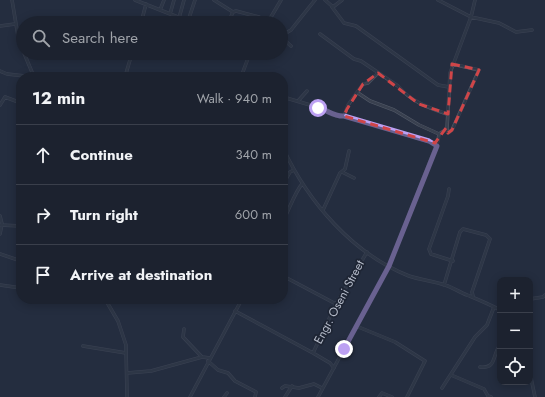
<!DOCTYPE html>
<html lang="en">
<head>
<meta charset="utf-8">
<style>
  :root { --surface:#1c222f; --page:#292f3b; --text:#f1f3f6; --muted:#a0a4aa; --line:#3a3f4b }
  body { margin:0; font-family:Jost,sans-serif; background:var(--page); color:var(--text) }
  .controls { position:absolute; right:12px; bottom:12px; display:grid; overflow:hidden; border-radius:8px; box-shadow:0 2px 10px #0003 }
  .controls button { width:36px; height:36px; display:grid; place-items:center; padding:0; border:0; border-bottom:1px solid var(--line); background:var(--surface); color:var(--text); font:20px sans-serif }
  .stop { position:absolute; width:12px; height:12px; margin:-9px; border:3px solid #bca0f2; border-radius:50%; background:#fff }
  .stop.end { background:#bca0f2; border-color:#fff; box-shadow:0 1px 4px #0008 }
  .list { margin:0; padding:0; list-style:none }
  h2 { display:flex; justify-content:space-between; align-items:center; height:52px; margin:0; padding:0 16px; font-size:17px }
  h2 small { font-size:13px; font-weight:400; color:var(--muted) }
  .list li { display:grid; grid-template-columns:26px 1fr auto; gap:12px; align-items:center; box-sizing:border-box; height:60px; padding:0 16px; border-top:1px solid var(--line) }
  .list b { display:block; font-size:15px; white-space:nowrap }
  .list em { font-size:13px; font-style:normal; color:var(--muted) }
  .icon { flex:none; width:22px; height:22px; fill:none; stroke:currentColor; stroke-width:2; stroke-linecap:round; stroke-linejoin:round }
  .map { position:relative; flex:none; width:545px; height:397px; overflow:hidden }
  .search { position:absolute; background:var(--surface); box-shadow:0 2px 10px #0003; left:16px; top:16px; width:272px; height:44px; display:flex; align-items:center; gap:10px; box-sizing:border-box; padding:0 14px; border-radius:22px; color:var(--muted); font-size:15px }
  .panel { position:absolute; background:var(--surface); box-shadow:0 2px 10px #0003; left:16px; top:72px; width:272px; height:232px; border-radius:16px }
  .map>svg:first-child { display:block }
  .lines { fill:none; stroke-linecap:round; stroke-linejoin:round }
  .minor-casing { stroke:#545b69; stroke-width:3.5 }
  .minor { stroke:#39404f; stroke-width:2.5 }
  .route { stroke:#bca0f2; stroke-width:5 }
  .marked { fill:none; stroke:#cf4548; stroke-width:3; stroke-dasharray:8 5; stroke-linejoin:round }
  .labels { text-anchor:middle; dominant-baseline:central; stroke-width:3.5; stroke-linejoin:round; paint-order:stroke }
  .street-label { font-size:12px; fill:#b5bbc9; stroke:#1e2534 }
</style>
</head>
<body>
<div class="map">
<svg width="545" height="397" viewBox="0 0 545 397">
  <rect width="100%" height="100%" fill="#252d3f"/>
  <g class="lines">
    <defs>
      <path id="minor" d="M12,0L19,42L23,51
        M135,0L193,23
        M214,0L233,12
        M325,0L333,7L342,0
        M438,0L471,17L499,23L516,32L532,30
        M332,7L344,23L356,26L438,85L449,87
        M160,10L164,0
        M170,14L174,0
        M179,18L184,0
        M188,21L195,0
        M268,22L281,0
        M141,23L146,4
        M228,23L233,12L236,11L259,17L268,23
        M0,26L15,24
        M281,34L286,33L291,30L315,0
        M320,34L354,59L361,61L398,86C410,101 429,108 447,114
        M281,37L291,46
        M19,42H23
        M24,53L34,77
        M0,71L7,74L34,77
        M125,77L132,53
        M241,77L250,53
        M283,97L327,110L336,116H344L437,144
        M298,101L307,91
        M0,105L5,97L21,103
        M344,116L348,105L363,84L368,83L378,73
        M447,129L448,133L452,130L479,70L452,64
        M439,134L447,129L450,73L471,17L475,0
        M283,148C308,202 353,254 409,276C421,280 433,281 445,285C452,287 459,292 467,295C479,300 489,304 500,310
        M342,172L354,178
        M283,184L290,172L294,170
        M449,189L448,196L429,249L431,254L453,261
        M323,210L340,173L345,169L349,151
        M0,216L2,224L0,234
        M283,221C289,210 295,192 302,184
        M0,225L21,226
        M0,254L21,261
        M283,276L336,304
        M0,285L21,288
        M444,285L460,232L463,229L486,235L490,239L472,292L473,296
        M84,299H87
        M105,299L118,321L126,345L127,397
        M530,299L543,297L545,295
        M235,311L313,353L330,363L334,368
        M356,326L395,342L425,361L407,397
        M184,329L183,337L202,357L210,358
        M83,346L126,353
        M313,353L336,304L367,252
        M208,361L218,370L228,373L235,381L256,392L255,397
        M480,367C497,369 492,355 500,345
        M127,373L151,371L202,357
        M530,373L535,397
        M451,375L484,389L488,396L491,397
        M282,388L285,386L299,388L314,384L322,388
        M442,388L475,337L487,325L494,307
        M190,397L242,299
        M224,397L227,393
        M285,397L292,386
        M318,397L389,266L438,141L439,134L419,125L394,110L370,101L358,93
        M379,397L382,393L392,397"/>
    </defs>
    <use href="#minor" class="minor-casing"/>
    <use href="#minor" class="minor"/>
  </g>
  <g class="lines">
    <path class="route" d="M318,108C327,110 335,117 344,116L429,141L437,146L389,266L344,349"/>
  </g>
  <path d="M0 0H545V397H0ZM452,64L479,70L452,130L448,133L446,128L435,143L344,116L347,109L363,84L378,73L419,104L448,114Z" fill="#252d3f" fill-opacity=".55" fill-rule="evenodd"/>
  <path class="marked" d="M452,64L479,70L452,130L448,133L446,128L435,143L344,116L347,109L363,84L378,73L419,104L448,114Z"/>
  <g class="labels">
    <g class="street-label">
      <text transform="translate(339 302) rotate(-62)">Engr. Oseni Street</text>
    </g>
  </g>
</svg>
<div class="controls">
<button>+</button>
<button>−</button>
<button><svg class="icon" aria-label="locate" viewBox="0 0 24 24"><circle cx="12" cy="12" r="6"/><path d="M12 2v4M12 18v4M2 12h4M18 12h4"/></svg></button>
</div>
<div class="stop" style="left:318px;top:108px"></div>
<div class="stop end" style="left:344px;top:349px"></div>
<div class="search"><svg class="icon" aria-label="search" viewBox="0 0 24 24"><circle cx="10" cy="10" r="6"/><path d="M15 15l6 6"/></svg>Search here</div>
<section class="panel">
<h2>12 min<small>Walk · 940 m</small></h2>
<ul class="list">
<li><svg class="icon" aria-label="ahead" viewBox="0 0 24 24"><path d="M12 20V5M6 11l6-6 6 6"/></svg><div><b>Continue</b></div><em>340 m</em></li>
<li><svg class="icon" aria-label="right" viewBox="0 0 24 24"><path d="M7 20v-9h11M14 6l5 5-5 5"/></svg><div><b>Turn right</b></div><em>600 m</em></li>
<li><svg class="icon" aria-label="arrive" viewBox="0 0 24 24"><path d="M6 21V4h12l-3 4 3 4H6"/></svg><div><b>Arrive at destination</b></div></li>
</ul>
</section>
</div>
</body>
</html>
